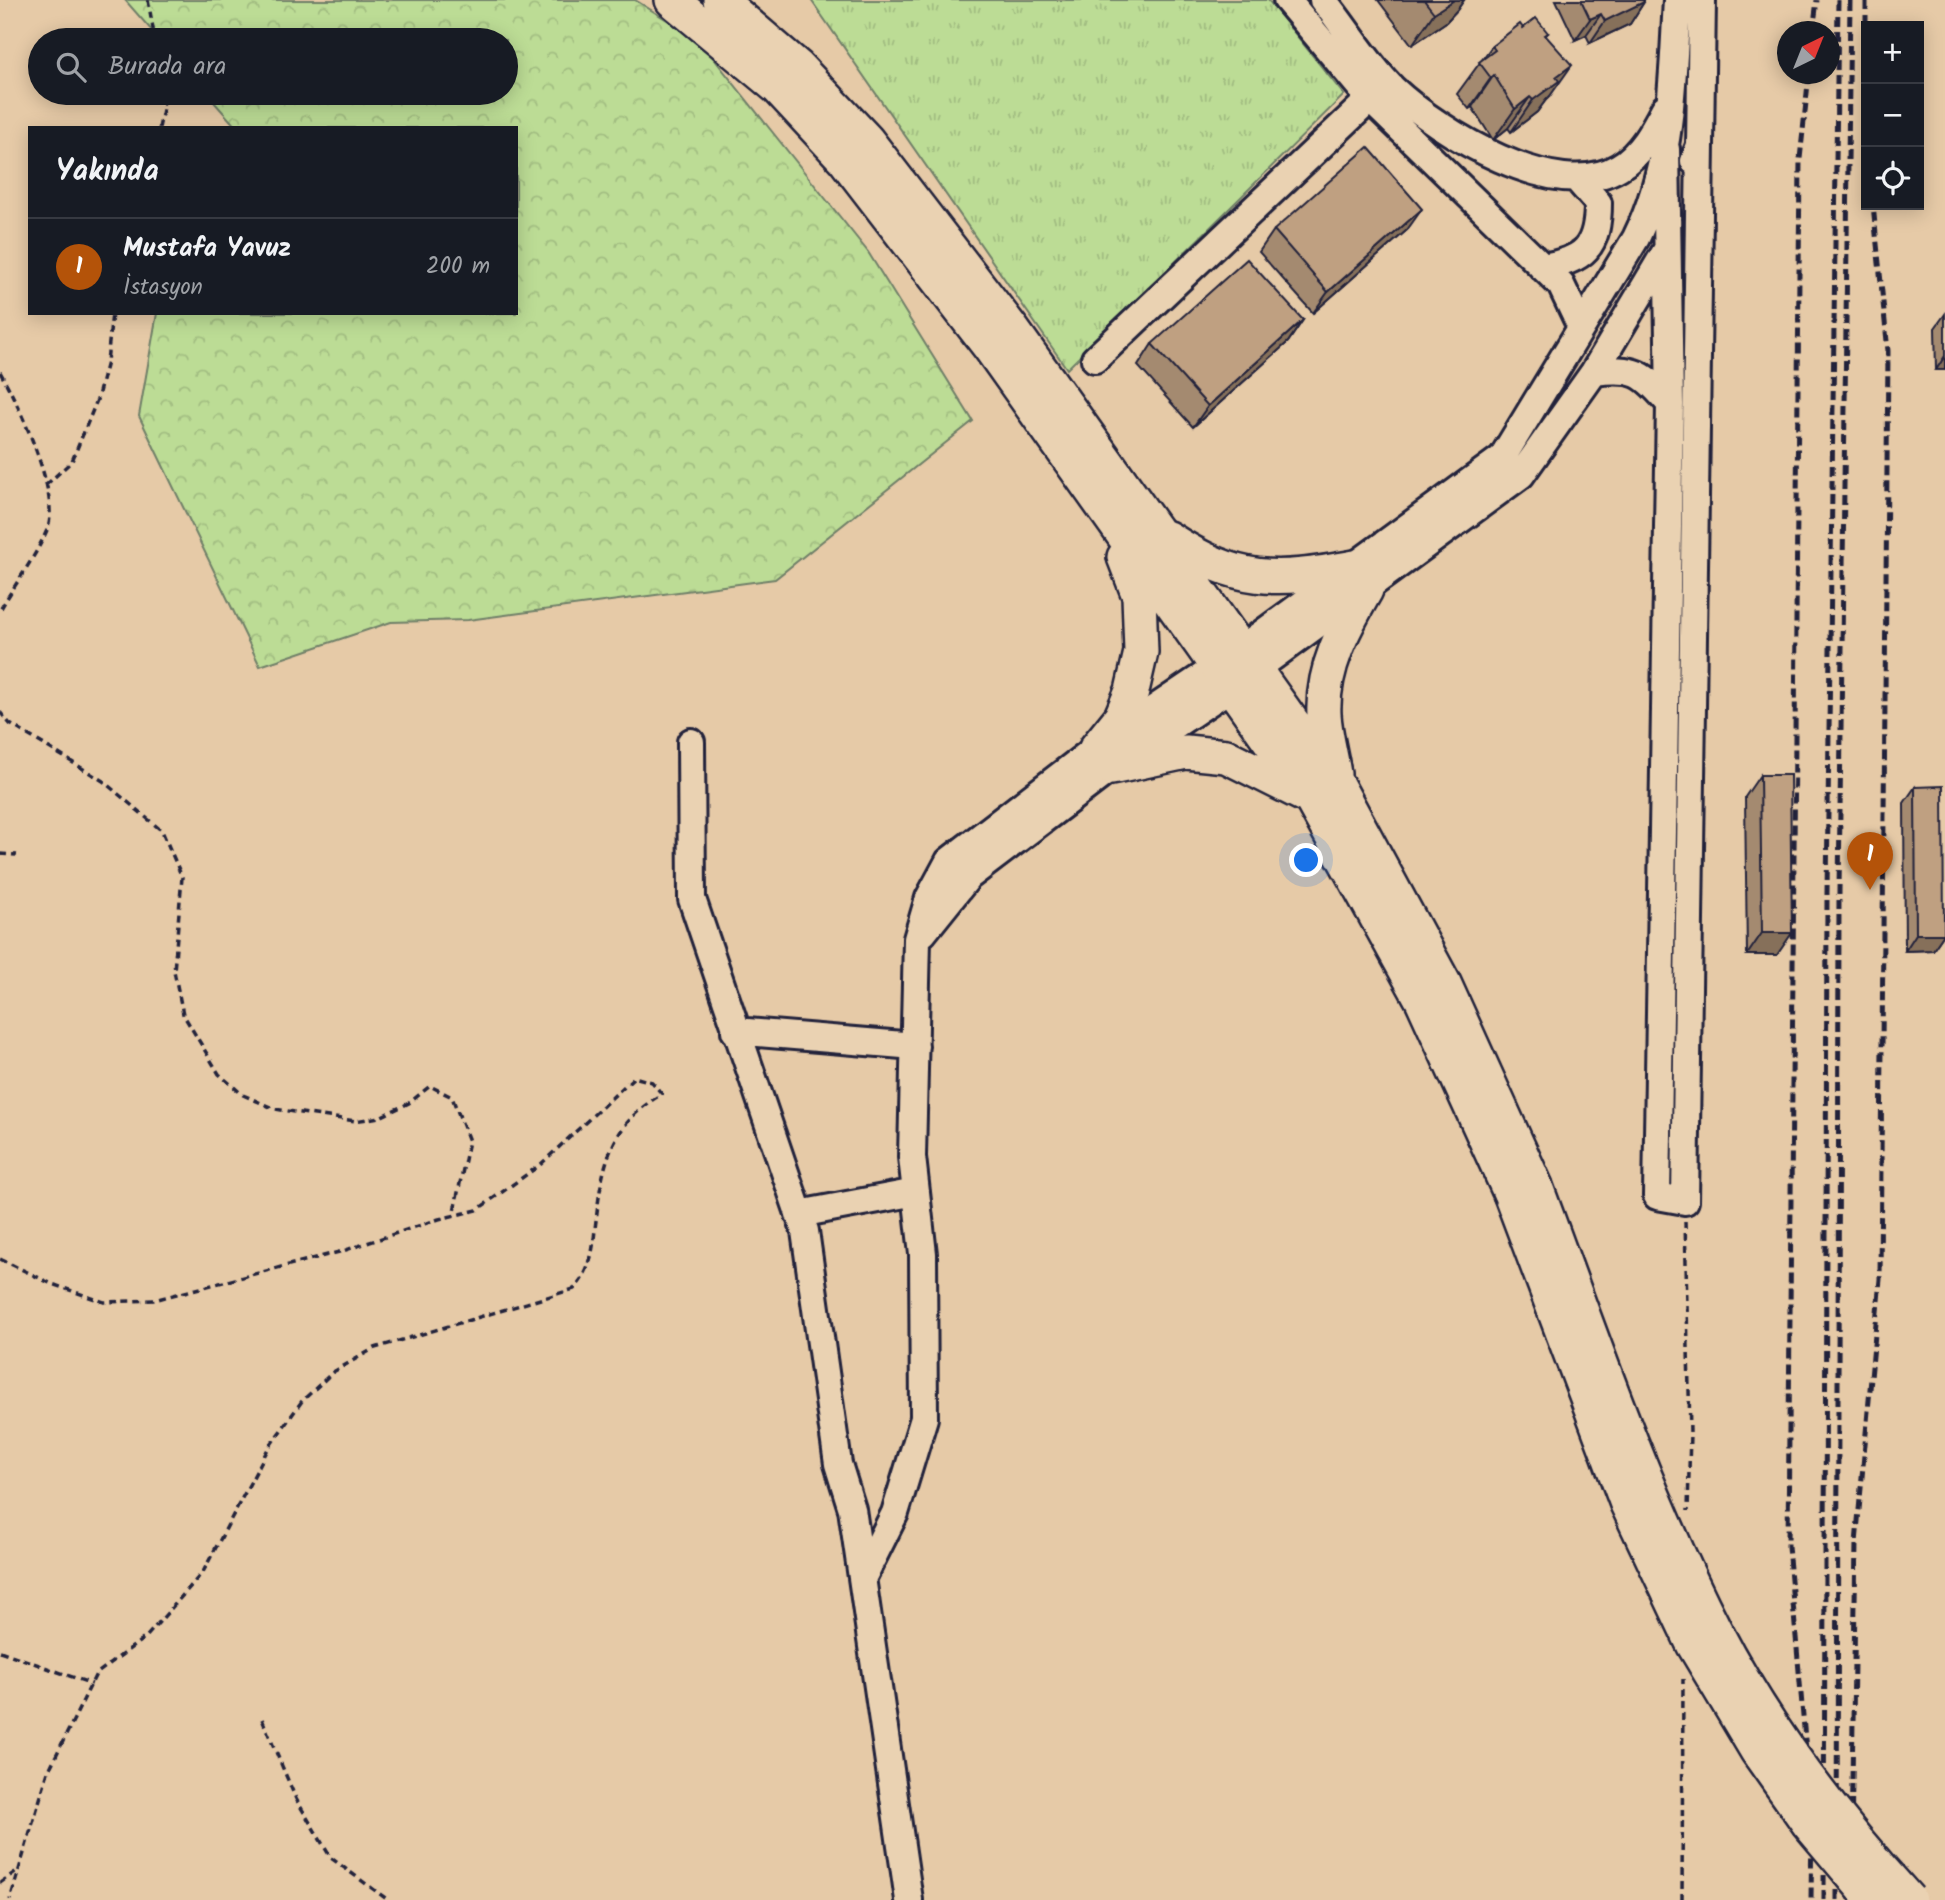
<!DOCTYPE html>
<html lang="tr">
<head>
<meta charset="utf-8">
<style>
  :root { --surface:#171b24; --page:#20242c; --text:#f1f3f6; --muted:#9ea1a6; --line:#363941; --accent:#b45309 }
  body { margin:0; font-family:Kalam,sans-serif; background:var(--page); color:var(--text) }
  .controls { position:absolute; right:21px; top:21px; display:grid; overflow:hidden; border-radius:0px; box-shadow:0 4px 18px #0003 }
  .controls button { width:63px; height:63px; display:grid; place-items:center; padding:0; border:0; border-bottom:2px solid var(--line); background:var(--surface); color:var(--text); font:35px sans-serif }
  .compass { position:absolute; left:1777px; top:21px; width:63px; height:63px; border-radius:50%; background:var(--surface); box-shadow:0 4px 18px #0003; rotate:43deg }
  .you { position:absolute; left:1307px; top:861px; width:24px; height:24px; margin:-18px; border:5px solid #fff; border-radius:50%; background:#1a73e8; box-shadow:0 0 0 10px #1a73e833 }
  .badge { display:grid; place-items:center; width:46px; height:46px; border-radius:50%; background:var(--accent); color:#fff; font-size:23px; font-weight:700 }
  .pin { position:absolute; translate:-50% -58px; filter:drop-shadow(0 2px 4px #0008) }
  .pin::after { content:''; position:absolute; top:37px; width:24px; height:21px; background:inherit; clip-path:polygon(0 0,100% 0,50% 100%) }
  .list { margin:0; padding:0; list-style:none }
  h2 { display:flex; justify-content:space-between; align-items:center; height:91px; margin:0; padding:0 28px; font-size:30px }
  h2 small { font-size:23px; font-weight:400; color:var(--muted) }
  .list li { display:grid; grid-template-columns:46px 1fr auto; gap:21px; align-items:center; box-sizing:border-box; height:98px; padding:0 28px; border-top:2px solid var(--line) }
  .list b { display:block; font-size:26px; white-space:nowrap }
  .list p { margin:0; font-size:23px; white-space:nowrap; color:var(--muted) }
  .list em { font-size:23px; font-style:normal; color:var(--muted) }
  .icon { flex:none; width:38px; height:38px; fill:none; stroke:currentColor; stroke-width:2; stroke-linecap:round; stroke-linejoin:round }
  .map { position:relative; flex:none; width:1945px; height:1900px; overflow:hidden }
  .search { position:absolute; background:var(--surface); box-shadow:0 4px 18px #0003; left:28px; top:28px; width:490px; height:77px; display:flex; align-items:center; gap:18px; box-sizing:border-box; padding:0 24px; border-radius:38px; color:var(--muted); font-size:26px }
  .panel { position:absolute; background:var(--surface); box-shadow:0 4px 18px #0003; left:28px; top:126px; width:490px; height:189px; border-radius:0px }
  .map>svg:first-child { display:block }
  .forest { fill:url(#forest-crowns); stroke:#6f7f68; stroke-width:2 }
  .park { fill:url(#park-tufts); stroke:#6f7f68; stroke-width:2 }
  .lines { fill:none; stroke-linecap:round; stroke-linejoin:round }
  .minor-casing { stroke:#22223b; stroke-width:32 }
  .major-casing { stroke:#22223b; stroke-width:38 }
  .path { stroke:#22223b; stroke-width:3.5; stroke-dasharray:7 5; stroke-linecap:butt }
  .minor { stroke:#ead2b2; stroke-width:26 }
  .major { stroke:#ead2b2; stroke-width:33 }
  .rail { stroke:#22223b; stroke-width:5; stroke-dasharray:10 5; stroke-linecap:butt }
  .major-bridge-casing { stroke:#22223b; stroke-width:38; stroke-linecap:butt }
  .major-bridge { stroke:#ead2b2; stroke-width:33 }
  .wall { fill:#a48a6f; stroke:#22223b; stroke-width:2 }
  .shaded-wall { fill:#86705a; stroke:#22223b; stroke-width:2 }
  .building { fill:#bfa081; stroke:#22223b; stroke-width:2 }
</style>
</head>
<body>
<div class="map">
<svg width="1945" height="1900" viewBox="0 0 1945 1900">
  <defs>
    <pattern id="forest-crowns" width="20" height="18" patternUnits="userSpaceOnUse" patternTransform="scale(1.75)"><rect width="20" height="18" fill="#bcdc95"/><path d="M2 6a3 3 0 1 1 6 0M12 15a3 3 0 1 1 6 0" fill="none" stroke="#a1bc81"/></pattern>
    <pattern id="park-tufts" width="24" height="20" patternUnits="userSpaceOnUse" patternTransform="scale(1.75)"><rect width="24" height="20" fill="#bcdc95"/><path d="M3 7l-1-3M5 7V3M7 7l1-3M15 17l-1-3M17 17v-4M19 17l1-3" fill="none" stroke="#a1bc81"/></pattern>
  </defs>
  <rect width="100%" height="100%" fill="#e6caa7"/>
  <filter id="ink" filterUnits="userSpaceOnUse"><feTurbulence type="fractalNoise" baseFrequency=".0143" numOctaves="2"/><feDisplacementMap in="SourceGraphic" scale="14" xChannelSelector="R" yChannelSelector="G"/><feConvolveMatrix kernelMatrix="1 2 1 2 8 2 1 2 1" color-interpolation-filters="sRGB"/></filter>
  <g filter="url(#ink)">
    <path class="forest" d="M125,0H635L699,40L868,252L973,421L775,579L468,620L391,622L260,666L139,416L157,313H516V128H237L206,93H506V40H160Z"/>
    <path class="park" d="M811,0H1268L1344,95L1067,369Z"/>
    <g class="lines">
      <defs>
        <path id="minor" d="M1287,0L1370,99L1561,285L1581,327
          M1323,0C1346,28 1367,64 1393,89C1439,132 1556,205 1619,167C1641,154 1654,129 1665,108
          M1666,149L1670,404L1657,1196L1685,1201L1700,145
          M1694,161L1700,145L1702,0
          M1542,267C1585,260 1598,247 1598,203L1577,179
          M1095,359L1370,99
          M1594,372C1635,367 1643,372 1670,404
          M691,742L692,899L805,1231L838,1464L852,1509L909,1900
          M923,933L968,877L1111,768L1230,688L1521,475L1594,372L1666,251
          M735,1031L915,1046
          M799,1214L916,1192
          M863,1577L895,1513L924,1418L923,1254L912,1157L917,939L929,898L949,861L1096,748L1215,668L1502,458L1636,238C1673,162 1672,83 1677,0"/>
        <path id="major" d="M672,0L778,88L844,159L990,348L1311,799L1422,1000L1510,1193
          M720,0L798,67L867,140L1013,330L1336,783L1444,983L1535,1184
          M1168,538C1239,584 1274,582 1355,567
          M1096,748L1121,717L1132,691L1141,652L1139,596L1124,557
          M1111,768L1186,752L1226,756L1304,795
          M1334,774C1331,754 1325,734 1324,714C1322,668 1344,628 1366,590"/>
      </defs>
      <use href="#minor" class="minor-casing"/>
      <use href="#major" class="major-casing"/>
      <path class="path" d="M148,0L155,40
        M159,128L164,105L163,93
        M0,372C18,403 62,496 47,530C35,558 15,584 0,610
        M46,485L72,461L97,400L107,362L112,313
        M0,712L10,724L103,781L162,831L182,877L174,971L183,1014L219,1074L243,1095L275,1109L355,1121L380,1117L409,1103L430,1086L452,1097L469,1141L453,1216
        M0,854L17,855
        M1685,1221L1690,1432L1688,1511
        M0,1259L52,1284L104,1302L154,1300L343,1251L439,1219L477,1210L540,1165L634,1077L652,1082L662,1094C606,1127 602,1170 595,1229C593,1252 590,1272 574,1289L375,1348L333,1372L302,1401L269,1447L203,1572L147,1636L96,1674L48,1772L10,1900
        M0,1651L92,1684
        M262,1719L296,1799L331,1858L388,1900
        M0,1883L18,1870
        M1682,1900L1683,1679"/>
      <use href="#minor" class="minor"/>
      <use href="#major" class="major"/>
      <path class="rail" d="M1866,0V38
        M1813,32L1817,0
        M1809,74L1800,159L1788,1546L1812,1819L1811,1900
        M1824,1900L1827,893L1838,0
        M1837,1900L1839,891L1850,0
        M1850,1900L1856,1543L1880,1279L1888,351L1873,205"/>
      <defs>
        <path id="major-bridge" d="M1535,1184C1591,1334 1642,1487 1715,1630C1766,1728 1835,1819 1909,1900
          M1510,1193L1627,1504L1693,1644L1757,1751L1808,1823L1873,1900"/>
      </defs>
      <use href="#major-bridge" class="major-bridge-casing"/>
      <use href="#major-bridge" class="major-bridge"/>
    </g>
    <path class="wall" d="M1378,0H1464L1457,10L1446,22L1412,45Z
      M1556,0H1644V2L1630,24L1590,43L1586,35L1575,40Z
      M1523,28L1548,33L1545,36L1550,96L1546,100L1537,112L1511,132L1508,128L1493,140L1472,107L1469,109L1457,94L1492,46Z
      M1274,230H1407L1313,313L1259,252Z
      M1945,314V370H1936L1935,328Z
      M1303,320L1288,342L1193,427L1138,366L1152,344Z
      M1760,775L1777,955H1747L1745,797Z
      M1915,787L1944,934L1933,950L1905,951L1904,803Z"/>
    <path class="shaded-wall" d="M1454,0H1464L1457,10L1446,22L1412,45L1434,13Z
      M1637,0H1644L1642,4L1644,2L1630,24L1590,43L1605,21Z
      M1601,14L1586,35L1575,40L1590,19Z
      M1572,65L1550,96L1546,100L1537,112L1511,132L1533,100L1556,77Z
      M1494,75L1472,107L1469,109L1491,78Z
      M1530,97L1508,128L1493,140L1515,109Z
      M1422,209L1407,230L1313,313L1328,292Z
      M1303,320L1288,342L1193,427L1208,406Z
      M1945,356V370H1936Z
      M1762,933H1792L1777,955H1747Z
      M1916,934H1944L1933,950L1905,951Z"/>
    <path class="building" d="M1424,0H1454L1434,13Z
      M1581,0H1643L1644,2L1605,21L1601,14L1590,19Z
      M1536,18L1548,33L1545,35L1572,65L1556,77L1559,81L1533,100L1530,97L1515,109L1494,75L1491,78L1479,62L1495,50L1492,46L1520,24L1523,28Z
      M1368,147L1422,209L1328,292L1274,230Z
      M1247,259L1303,320L1208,406L1152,344Z
      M1760,775H1790L1792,933H1762Z
      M1943,786L1944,934H1916L1915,787Z"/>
  </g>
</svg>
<div class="controls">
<button>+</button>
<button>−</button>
<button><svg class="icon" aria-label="locate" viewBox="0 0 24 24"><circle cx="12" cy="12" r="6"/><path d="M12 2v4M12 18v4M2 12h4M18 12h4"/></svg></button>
</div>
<svg class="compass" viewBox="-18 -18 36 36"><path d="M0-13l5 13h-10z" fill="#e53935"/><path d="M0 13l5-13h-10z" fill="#9ea1a6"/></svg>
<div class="you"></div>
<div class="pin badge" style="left:1870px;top:890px">1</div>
<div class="search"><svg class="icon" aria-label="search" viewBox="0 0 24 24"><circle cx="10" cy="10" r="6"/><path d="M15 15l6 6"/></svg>Burada ara</div>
<section class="panel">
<h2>Yakında<small></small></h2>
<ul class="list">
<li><span class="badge">1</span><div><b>Mustafa Yavuz</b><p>İstasyon</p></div><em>200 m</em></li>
</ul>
</section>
</div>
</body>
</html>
